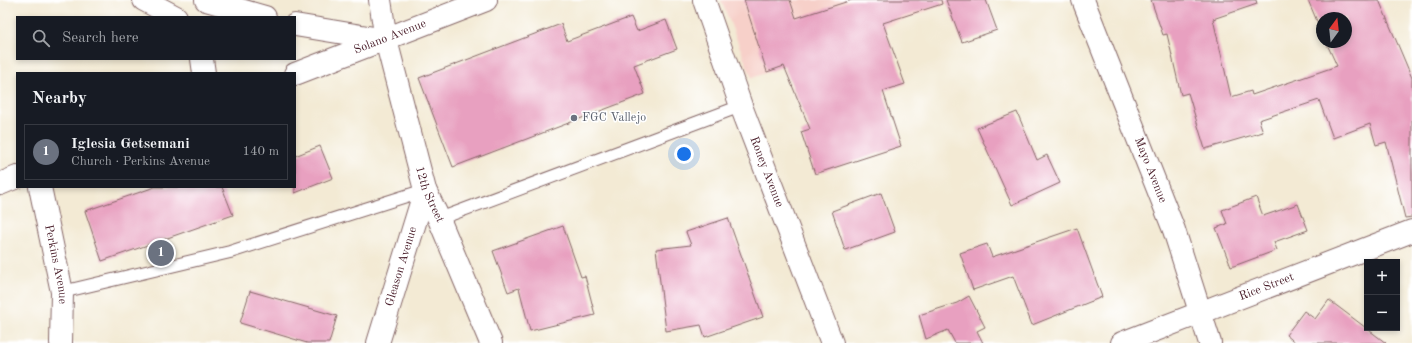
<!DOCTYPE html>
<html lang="en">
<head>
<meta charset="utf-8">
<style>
  :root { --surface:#171b24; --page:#20242c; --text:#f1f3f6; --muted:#9ea1a6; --line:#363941; --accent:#c8321e }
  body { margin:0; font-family:"Old Standard TT",serif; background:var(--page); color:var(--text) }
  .controls { position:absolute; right:12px; bottom:12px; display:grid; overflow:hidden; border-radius:0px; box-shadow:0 2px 6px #0003 }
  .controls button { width:36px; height:36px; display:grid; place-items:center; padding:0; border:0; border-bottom:1px solid var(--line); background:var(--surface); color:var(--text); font:20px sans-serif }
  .compass { position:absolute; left:1316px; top:12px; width:36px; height:36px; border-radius:50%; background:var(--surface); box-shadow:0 2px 6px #0003; rotate:15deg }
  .you { position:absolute; left:684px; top:154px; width:14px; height:14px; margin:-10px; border:3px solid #fff; border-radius:50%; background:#1a73e8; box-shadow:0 0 0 6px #1a73e833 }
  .badge { display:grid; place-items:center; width:26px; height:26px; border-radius:50%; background:var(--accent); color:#fff; font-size:13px; font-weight:700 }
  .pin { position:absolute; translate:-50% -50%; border:2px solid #fff; box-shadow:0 1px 4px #0006 }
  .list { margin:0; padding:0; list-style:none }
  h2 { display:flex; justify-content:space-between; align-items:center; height:52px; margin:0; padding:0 16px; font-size:17px }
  h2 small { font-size:13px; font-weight:400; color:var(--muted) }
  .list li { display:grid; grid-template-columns:26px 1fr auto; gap:12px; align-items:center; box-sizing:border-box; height:56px; margin:0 8px 8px; padding:0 8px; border:1px solid var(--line); border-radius:0px }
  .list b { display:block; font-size:15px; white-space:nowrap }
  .list p { margin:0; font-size:13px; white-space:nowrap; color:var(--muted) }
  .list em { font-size:13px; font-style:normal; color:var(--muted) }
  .icon { flex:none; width:22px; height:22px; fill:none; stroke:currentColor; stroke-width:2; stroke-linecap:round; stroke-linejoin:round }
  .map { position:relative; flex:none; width:1412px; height:343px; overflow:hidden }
  .search { position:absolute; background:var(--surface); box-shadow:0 2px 6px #0003; left:16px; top:16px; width:280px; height:44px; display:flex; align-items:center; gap:10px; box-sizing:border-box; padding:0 14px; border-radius:0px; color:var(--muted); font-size:15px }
  .panel { position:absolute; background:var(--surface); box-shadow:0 2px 6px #0003; left:16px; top:72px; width:280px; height:116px; border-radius:0px }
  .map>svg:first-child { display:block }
  .built { fill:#f7d0c9 }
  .building { fill:#e8a0c0 }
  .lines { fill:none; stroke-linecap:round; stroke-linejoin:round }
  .lane-casing { stroke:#856666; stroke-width:14 }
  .street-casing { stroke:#856666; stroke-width:24 }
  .secondary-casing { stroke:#856666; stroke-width:24 }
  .lane { stroke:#fff; stroke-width:12 }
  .street { stroke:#fff; stroke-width:22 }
  .secondary { stroke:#fff; stroke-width:22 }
  .worship-dot { fill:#6b7280; stroke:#fff; stroke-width:1.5 }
  .labels { text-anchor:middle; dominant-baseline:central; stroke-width:3; stroke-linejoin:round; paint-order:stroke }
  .street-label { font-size:12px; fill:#4a1f2b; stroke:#fff }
  .worship-label { font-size:12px; fill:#5b616d; stroke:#fff; text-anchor:start }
</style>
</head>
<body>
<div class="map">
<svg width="1412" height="343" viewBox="0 0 1412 343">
  <rect width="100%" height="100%" fill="#fff"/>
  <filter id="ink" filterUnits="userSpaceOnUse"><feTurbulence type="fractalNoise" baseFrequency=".025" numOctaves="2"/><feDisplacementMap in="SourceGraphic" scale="8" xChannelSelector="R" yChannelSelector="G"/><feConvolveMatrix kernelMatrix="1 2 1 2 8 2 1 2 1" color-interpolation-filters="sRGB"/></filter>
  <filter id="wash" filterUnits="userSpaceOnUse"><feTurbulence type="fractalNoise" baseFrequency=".012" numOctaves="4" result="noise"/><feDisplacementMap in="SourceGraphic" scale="16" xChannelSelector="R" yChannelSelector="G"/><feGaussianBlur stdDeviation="0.9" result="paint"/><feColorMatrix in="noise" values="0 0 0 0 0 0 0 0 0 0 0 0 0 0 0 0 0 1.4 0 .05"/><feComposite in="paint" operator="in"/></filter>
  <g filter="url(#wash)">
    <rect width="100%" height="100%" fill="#f3ead4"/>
    <path class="built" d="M721,0H956L752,78Z"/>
    <g id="blocks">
      <path class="building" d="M744,0H790L796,18L852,0H941L942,4L883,23L905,84L883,91L901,146L815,174L801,132L810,129L789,78L784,66L767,72Z
        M946,0H986L997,30L962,42Z
        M1151,0H1256L1257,4L1213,19L1231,97L1251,91L1252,95L1337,66L1326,42H1346V18H1322V33L1308,0H1379L1412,78V217L1405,218L1386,142L1376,145L1370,124L1333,138L1319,100L1259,120L1263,132L1205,149L1188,93L1181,95L1167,34L1163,35Z
        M631,17L637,31L666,20L677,49L634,65L645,94L453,167L419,78L561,24L567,41Z
        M1017,112L1037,160L1047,155L1060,183L1012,205L977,128Z
        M320,146L333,178L295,193V156Z
        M155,187H222L233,215L102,261L85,211Z
        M881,193L895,232L845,250L832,211Z
        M1256,197L1263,216L1298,204L1308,230L1274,242L1277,250L1231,267L1216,228L1227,224L1222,210Z
        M728,218L763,317L705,337L701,325L666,331L656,249L691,245L686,232Z
        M563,226L581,277L585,276L595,315L530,331L519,288L508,292L493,251Z
        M1077,228L1102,297L1032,325L1013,276L973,290L960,253L987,244L992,257Z
        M250,291L337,316L329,343H307L240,323Z
        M969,296L985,327L977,331L983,343H955L948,330L926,339L919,315L957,303Z
        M1329,300L1386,343H1296L1286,335L1304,311L1315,319Z"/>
    </g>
  </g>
  <g filter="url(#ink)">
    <use href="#blocks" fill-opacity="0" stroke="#856666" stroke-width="1"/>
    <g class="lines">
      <defs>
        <path id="lane" d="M439,219L741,106
          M62,292L230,252L425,190"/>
        <g id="street">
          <path d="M144,0L176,17"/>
          <path d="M206,0L265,17"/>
          <path id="s1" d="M380,0L386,40L425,190L439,219L491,343"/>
          <path id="s2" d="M704,0L741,106L832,343"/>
          <path id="s3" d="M1083,0L1174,230L1210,343"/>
          <path d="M295,25L386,40"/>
          <path d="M202,59L204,73"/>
          <path id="s4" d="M40,187L62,292L61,343"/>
          <path id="s5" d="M378,343L425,190"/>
          <path id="s6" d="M1122,343L1412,231"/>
        </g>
        <g id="secondary">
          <path id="s7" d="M295,74L486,0"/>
          <path d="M0,184L17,177"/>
        </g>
      </defs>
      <use href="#lane" class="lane-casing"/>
      <use href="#street" class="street-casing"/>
      <use href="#secondary" class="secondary-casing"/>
      <use href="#lane" class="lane"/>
      <use href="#street" class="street"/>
      <use href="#secondary" class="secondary"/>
    </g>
  </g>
  <circle class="worship-dot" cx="574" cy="118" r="4"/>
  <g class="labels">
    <g class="street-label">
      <text stroke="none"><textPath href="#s7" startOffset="102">Solano Avenue</textPath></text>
      <text stroke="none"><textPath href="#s3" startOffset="183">Mayo Avenue</textPath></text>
      <text stroke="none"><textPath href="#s2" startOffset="183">Roney Avenue</textPath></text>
      <text stroke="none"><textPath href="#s1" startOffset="201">12th Street</textPath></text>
      <text stroke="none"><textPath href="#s4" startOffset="79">Perkins Avenue</textPath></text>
      <text stroke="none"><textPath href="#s5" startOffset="80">Gleason Avenue</textPath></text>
      <text stroke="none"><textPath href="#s6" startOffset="155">Rice Street</textPath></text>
    </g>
    <g class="worship-label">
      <text x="582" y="118">FGC Vallejo</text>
    </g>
  </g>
</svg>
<div class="controls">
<button>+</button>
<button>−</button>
</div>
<svg class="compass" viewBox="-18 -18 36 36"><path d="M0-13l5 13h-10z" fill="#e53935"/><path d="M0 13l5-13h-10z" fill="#9ea1a6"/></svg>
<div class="you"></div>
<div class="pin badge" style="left:161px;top:253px;background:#6b7280">1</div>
<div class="search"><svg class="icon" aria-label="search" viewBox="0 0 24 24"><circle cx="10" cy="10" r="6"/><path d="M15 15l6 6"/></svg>Search here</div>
<section class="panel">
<h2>Nearby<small></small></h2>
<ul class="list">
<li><span class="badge" style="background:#6b7280">1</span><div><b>Iglesia Getsemani</b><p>Church · Perkins Avenue</p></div><em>140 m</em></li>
</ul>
</section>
</div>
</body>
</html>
